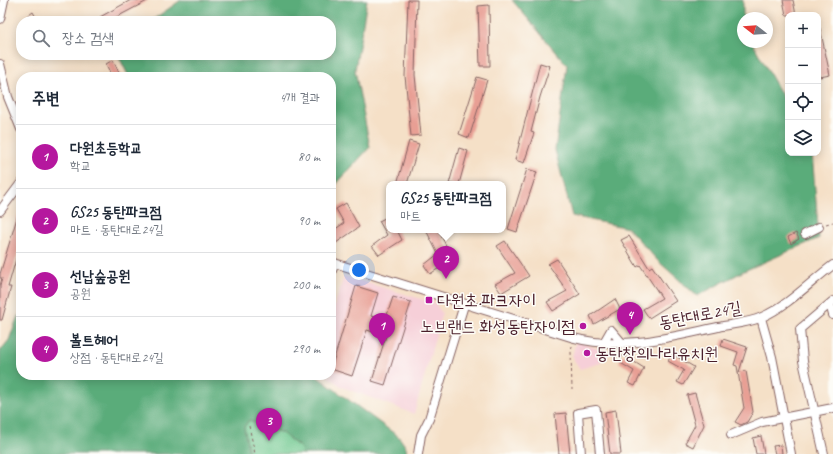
<!DOCTYPE html>
<html lang="ko">
<head>
<meta charset="utf-8">
<style>
  :root { --surface:#fff; --page:#f2f2f3; --text:#1f2937; --muted:#747a83; --line:#e0e1e3; --accent:#b5179e }
  body { margin:0; font-family:Caveat,"Poor Story",sans-serif; background:var(--page); color:var(--text) }
  .controls { position:absolute; right:12px; top:12px; display:grid; overflow:hidden; border-radius:8px; box-shadow:0 2px 10px #0003 }
  .controls button { width:36px; height:36px; display:grid; place-items:center; padding:0; border:0; border-bottom:1px solid var(--line); background:var(--surface); color:var(--text); font:20px sans-serif }
  .compass { position:absolute; left:737px; top:12px; width:36px; height:36px; border-radius:50%; background:var(--surface); box-shadow:0 2px 10px #0003; rotate:287deg }
  .you { position:absolute; left:359px; top:270px; width:14px; height:14px; margin:-10px; border:3px solid #fff; border-radius:50%; background:#1a73e8; box-shadow:0 0 0 6px #1a73e833 }
  .badge { display:grid; place-items:center; width:26px; height:26px; border-radius:50%; background:var(--accent); color:#fff; font-size:13px; font-weight:700 }
  .pin { position:absolute; translate:-50% -33px; filter:drop-shadow(0 1px 2px #0008) }
  .pin::after { content:''; position:absolute; top:21px; width:14px; height:12px; background:inherit; clip-path:polygon(0 0,100% 0,50% 100%) }
  .popup { position:absolute; left:386px; top:181px; width:120px; height:52px; box-sizing:border-box; display:grid; place-content:center; border-radius:8px; background:var(--surface); filter:drop-shadow(0 1px 3px #0005); font-size:13px; white-space:nowrap; color:var(--muted) }
  .popup b { font-size:15px; color:var(--text) }
  .popup::after { content:''; position:absolute; left:50%; top:100%; margin-left:-8px; border:8px solid transparent; border-top-color:var(--surface) }
  .list { margin:0; padding:0; list-style:none }
  h2 { display:flex; justify-content:space-between; align-items:center; height:52px; margin:0; padding:0 16px; font-size:17px }
  h2 small { font-size:13px; font-weight:400; color:var(--muted) }
  .list li { display:grid; grid-template-columns:26px 1fr auto; gap:12px; align-items:center; box-sizing:border-box; height:64px; padding:0 16px; border-top:1px solid var(--line) }
  .list b { display:block; font-size:15px; white-space:nowrap }
  .list p { margin:0; font-size:13px; white-space:nowrap; color:var(--muted) }
  .list em { font-size:13px; font-style:normal; color:var(--muted) }
  .icon { flex:none; width:22px; height:22px; fill:none; stroke:currentColor; stroke-width:2; stroke-linecap:round; stroke-linejoin:round }
  .map { position:relative; flex:none; width:833px; height:454px; overflow:hidden }
  .search { position:absolute; background:var(--surface); box-shadow:0 2px 10px #0003; left:16px; top:16px; width:320px; height:44px; display:flex; align-items:center; gap:10px; box-sizing:border-box; padding:0 14px; border-radius:16px; color:var(--muted); font-size:15px }
  .panel { position:absolute; background:var(--surface); box-shadow:0 2px 10px #0003; left:16px; top:72px; width:320px; height:308px; border-radius:16px }
  .map>svg:first-child { display:block }
  .built { fill:#f6cfd8 }
  .green { fill:#6ec88f; stroke:#5c745d }
  .forest { fill:#5aac7a; stroke:#526652 }
  .building { fill:#e89f94 }
  .lines { fill:none; stroke-linecap:round; stroke-linejoin:round }
  .minor-casing { stroke:#866362; stroke-width:10 }
  .path { stroke:#866362; stroke-width:1; stroke-dasharray:3 3; stroke-linecap:butt }
  .minor { stroke:#fff; stroke-width:8 }
  .poi-dot { fill:#b5179e; stroke:#fdfcf7; stroke-width:1.5 }
  .labels { text-anchor:middle; dominant-baseline:central; stroke-width:3; stroke-linejoin:round; paint-order:stroke }
  .poi-label { font-size:17px; fill:#4a1f2b; stroke:#fdfcf7; text-anchor:start }
  .street-label { font-size:17px; fill:#4a1f2b; stroke:#fdfcf7 }
</style>
</head>
<body>
<div class="map">
<svg width="833" height="454" viewBox="0 0 833 454">
  <rect width="100%" height="100%" fill="#fdfcf7"/>
  <filter id="ink" filterUnits="userSpaceOnUse"><feTurbulence type="fractalNoise" baseFrequency=".025" numOctaves="2"/><feDisplacementMap in="SourceGraphic" scale="8" xChannelSelector="R" yChannelSelector="G"/><feConvolveMatrix kernelMatrix="1 2 1 2 8 2 1 2 1" color-interpolation-filters="sRGB"/></filter>
  <filter id="wash" filterUnits="userSpaceOnUse"><feTurbulence type="fractalNoise" baseFrequency=".012" numOctaves="4" result="noise"/><feDisplacementMap in="SourceGraphic" scale="16" xChannelSelector="R" yChannelSelector="G"/><feGaussianBlur stdDeviation="0.9" result="paint"/><feColorMatrix in="noise" values="0 0 0 0 0 0 0 0 0 0 0 0 0 0 0 0 0 1.4 0 .05"/><feComposite in="paint" operator="in"/></filter>
  <g filter="url(#wash)">
    <rect width="100%" height="100%" fill="#f5e0c7"/>
    <path class="built" d="M344,276L435,303L442,313L414,414L342,387L326,375H331V317Z
      M576,340L600,350L601,363L580,369L572,357Z"/>
    <path class="green" d="M249,420L282,433L301,448L302,454H249L244,427Z"/>
    <path class="forest" d="M181,0H367L355,70L370,147L331,190V77H129L118,55H331V21H151Z
      M512,0H743V42H752L788,106V153H812L819,238L744,271L697,296L658,261L628,228L572,216L555,150L567,65Z
      M21,313V375H315L399,437L406,447L407,454H302L301,448L282,433L249,420L244,427L249,454H0V351L9,340L18,316Z"/>
    <g id="blocks">
      <path class="building" d="M131,0H149L109,21H102L100,17Z
        M408,0H417L415,75L421,135L411,136L405,76Z
        M783,0H793L796,15H786Z
        M489,5L490,66H480L478,6Z
        M33,12L38,21H28L26,17Z
        M818,28H820L830,75L820,77L818,66Z
        M113,60L121,77H112L106,64Z
        M540,63L550,66L540,97L531,132L534,133L524,163L515,160Z
        M477,77L487,80L469,138L459,134Z
        M409,141L419,144L407,184H397Z
        M459,148L468,151L459,184H449Z
        M527,169L537,172L517,232L508,229Z
        M346,203L359,227L336,243L331,236V232L344,223L336,209Z
        M20,208L21,242L8,287H11L2,320H0V286L2,278H0V274Z
        M389,216V230H397L402,240L379,255L372,246L387,235L379,221Z
        M426,230H438L453,259L430,274L424,265L438,254Z
        M796,233L799,239L791,244L788,237Z
        M629,236L649,268L652,266L676,301L649,318L643,309L662,298L640,265L637,267L621,240Z
        M505,241L529,276L501,293L495,284L515,273L497,246Z
        M557,259L580,294L553,311L547,302L567,291L548,264Z
        M356,286L378,293L371,316L385,321L393,297L411,302L385,385L372,381L386,336L367,330L352,376L331,369Z
        M615,299L620,309L594,324L590,316Z
        M723,339L747,347L739,372L746,371L753,412L747,422L741,425L735,422L744,408L737,366L734,365L738,352L721,346Z
        M672,354L694,367L683,385L677,382L684,370L668,361Z
        M623,355L644,368L635,386L628,383L634,371L619,362Z
        M695,393L704,425L693,447L685,443L695,425L687,395Z
        M616,410L621,454H610L605,412Z
        M566,413L570,454H559L555,414Z
        M761,436L764,454H756L753,438Z
        M781,445L782,454H775L773,446Z"/>
    </g>
  </g>
  <g filter="url(#ink)">
    <use href="#blocks" fill-opacity="0" stroke="#866362" stroke-width="1"/>
    <g class="lines">
      <defs>
        <path id="minor" d="M0,19L4,0
          M0,64L8,97L21,129
          M0,211L21,183
          M805,234L819,227
          M331,262L574,338C622,351 671,337 718,327C732,324 749,323 762,317C789,305 810,282 833,265
          M331,273L335,263
          M830,304L833,315
          M761,318L772,357L791,454
          M603,344L611,330L623,344
          M731,435L762,422L833,408
          M418,454L421,435L429,419L464,305
          M581,454L578,413L596,410L600,454
          M824,454L803,361L800,329L833,301"/>
      </defs>
      <use href="#minor" class="minor-casing"/>
      <path class="path" d="M826,224L833,222
        M572,346L571,352L572,389
        M249,426L255,454"/>
      <use href="#minor" class="minor"/>
    </g>
  </g>
  <g class="poi-dot">
    <rect x="425" y="296" width="8" height="8" rx="2"/>
    <circle cx="583" cy="326" r="4"/>
    <circle cx="587" cy="353" r="4"/>
  </g>
  <g class="labels">
    <g class="poi-label">
      <text x="437" y="300">다원초.파크자이</text>
      <text x="575" y="326" text-anchor="end">노브랜드 화성동탄자이점</text>
      <text x="595" y="353">동탄창의나라유치원</text>
    </g>
    <g class="street-label">
      <text transform="translate(700 315) rotate(-11)">동탄대로24길</text>
    </g>
  </g>
</svg>
<div class="controls">
<button>+</button>
<button>−</button>
<button><svg class="icon" aria-label="locate" viewBox="0 0 24 24"><circle cx="12" cy="12" r="6"/><path d="M12 2v4M12 18v4M2 12h4M18 12h4"/></svg></button>
<button><svg class="icon" aria-label="layers" viewBox="0 0 24 24"><path d="M12 4l9 5-9 5-9-5zM3 14l9 5 9-5"/></svg></button>
</div>
<svg class="compass" viewBox="-18 -18 36 36"><path d="M0-13l5 13h-10z" fill="#e53935"/><path d="M0 13l5-13h-10z" fill="#747a83"/></svg>
<div class="you"></div>
<div class="pin badge" style="left:382px;top:346px">1</div>
<div class="pin badge" style="left:446px;top:279px">2</div>
<div class="popup"><b>GS25 동탄파크점</b>마트</div>
<div class="pin badge" style="left:269px;top:441px">3</div>
<div class="pin badge" style="left:630px;top:335px">4</div>
<div class="search"><svg class="icon" aria-label="search" viewBox="0 0 24 24"><circle cx="10" cy="10" r="6"/><path d="M15 15l6 6"/></svg>장소 검색</div>
<section class="panel">
<h2>주변<small>4개 결과</small></h2>
<ul class="list">
<li><span class="badge">1</span><div><b>다원초등학교</b><p>학교</p></div><em>80 m</em></li>
<li><span class="badge">2</span><div><b>GS25 동탄파크점</b><p>마트 · 동탄대로24길</p></div><em>90 m</em></li>
<li><span class="badge">3</span><div><b>선납숲공원</b><p>공원</p></div><em>200 m</em></li>
<li><span class="badge">4</span><div><b>볼트헤어</b><p>상점 · 동탄대로24길</p></div><em>290 m</em></li>
</ul>
</section>
</div>
</body>
</html>
